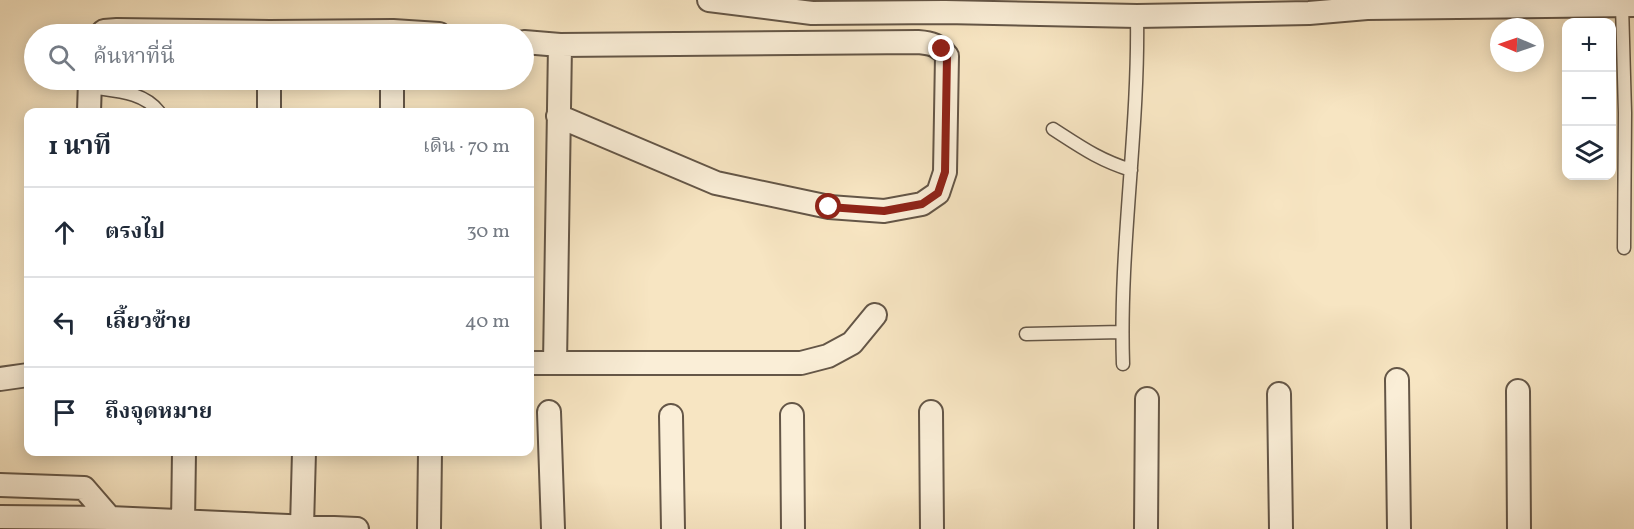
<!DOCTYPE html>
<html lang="th">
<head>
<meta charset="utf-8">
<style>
  :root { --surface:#fff; --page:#f6f6f7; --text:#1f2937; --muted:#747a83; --line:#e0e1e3 }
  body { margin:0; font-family:Vollkorn,"Noto Serif Thai",serif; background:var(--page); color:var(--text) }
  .controls { position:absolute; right:18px; top:18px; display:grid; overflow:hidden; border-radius:12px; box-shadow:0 3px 15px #0003 }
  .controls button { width:54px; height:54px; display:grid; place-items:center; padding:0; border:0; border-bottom:2px solid var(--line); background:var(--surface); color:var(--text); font:30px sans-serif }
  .compass { position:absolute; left:1490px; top:18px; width:54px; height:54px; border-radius:50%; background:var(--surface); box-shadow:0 3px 15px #0003; rotate:272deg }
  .stop { position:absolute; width:18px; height:18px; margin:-14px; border:4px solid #8f2418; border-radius:50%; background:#fff }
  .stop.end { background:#8f2418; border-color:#fff; box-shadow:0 2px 6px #0008 }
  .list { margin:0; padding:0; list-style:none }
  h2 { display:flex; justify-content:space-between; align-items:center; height:78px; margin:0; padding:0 24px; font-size:26px }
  h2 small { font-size:20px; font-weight:400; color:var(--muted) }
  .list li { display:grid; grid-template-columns:39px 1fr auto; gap:18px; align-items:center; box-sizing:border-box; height:90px; padding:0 24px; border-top:2px solid var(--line) }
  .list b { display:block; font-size:22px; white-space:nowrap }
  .list em { font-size:20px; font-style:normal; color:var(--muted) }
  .icon { flex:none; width:33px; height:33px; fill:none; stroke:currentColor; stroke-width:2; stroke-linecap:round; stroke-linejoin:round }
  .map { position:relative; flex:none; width:1634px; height:529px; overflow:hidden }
  .search { position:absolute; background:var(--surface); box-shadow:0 3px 15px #0003; left:24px; top:24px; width:510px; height:66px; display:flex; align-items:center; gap:15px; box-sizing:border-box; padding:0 21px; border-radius:33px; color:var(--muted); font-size:22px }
  .panel { position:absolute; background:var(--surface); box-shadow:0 3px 15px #0003; left:24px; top:108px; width:510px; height:348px; border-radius:12px }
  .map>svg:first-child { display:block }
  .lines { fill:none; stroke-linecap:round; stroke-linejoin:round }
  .service-casing { stroke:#645647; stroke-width:15 }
  .minor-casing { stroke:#645647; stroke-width:26 }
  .service { stroke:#faeed7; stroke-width:12 }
  .minor { stroke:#faeed7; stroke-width:22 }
  .route { stroke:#8f2418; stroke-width:8 }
</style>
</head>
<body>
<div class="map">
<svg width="1634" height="529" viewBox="0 0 1634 529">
  <rect width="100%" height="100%" fill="#f7e5c2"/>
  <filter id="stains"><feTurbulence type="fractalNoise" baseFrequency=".00333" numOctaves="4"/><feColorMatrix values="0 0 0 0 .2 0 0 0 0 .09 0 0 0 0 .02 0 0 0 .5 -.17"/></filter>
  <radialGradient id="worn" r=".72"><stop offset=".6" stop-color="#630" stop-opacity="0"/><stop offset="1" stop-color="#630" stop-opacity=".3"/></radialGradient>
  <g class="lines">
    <defs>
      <path id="service" d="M1622,5L1625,113L1624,248
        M90,87C114,91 143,91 159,112
        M1053,129C1081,147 1099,160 1131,170
        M1026,334L1122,332
        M1123,364C1119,248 1139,132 1137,16"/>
      <path id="minor" d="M709,0L812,13L945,12L1137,16L1309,13L1367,8L1634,5
        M101,34L104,31L117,30L270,32L393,31L439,34
        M524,42L560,45L918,42C931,43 939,45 947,56L945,172L938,193L922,204L884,211L829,207L716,183L558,116
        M89,112L90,80
        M269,112V80
        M392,112V80
        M530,363H801L828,356L852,343L875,315
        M555,363L560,45
        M0,379L28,375
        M1397,380L1399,529
        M1518,391L1519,529
        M1279,394L1281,529
        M549,412L553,529
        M931,412L932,529
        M792,415L793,529
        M671,416L673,529
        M0,485L84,488L110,518
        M0,517L110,518L357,529
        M183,523L184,452
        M302,527L304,452
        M429,529L430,452
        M1146,529L1147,399"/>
    </defs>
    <use href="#service" class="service-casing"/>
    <use href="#minor" class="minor-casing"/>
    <use href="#service" class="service"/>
    <use href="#minor" class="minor"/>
  </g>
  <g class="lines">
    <path class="route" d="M829,207L884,211L922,204L938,193L945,172L947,56L942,49"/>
  </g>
  <rect width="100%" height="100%" filter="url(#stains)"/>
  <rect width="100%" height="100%" fill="url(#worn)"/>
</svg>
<div class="controls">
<button>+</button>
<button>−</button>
<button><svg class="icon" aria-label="layers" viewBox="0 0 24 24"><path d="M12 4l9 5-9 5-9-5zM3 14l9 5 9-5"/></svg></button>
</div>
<svg class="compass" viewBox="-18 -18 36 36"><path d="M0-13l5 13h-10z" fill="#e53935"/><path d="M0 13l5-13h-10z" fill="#747a83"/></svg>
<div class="stop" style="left:829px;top:207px"></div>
<div class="stop end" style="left:942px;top:49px"></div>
<div class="search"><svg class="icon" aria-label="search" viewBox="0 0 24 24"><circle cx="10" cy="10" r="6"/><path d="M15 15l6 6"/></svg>ค้นหาที่นี่</div>
<section class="panel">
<h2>1 นาที<small>เดิน · 70 m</small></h2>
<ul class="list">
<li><svg class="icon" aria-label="ahead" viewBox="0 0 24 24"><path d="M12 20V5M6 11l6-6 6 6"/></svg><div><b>ตรงไป</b></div><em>30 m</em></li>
<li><svg class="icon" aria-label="left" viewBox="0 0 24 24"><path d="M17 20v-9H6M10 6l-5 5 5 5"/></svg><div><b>เลี้ยวซ้าย</b></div><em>40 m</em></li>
<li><svg class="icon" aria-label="arrive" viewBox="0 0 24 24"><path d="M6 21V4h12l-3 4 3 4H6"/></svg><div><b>ถึงจุดหมาย</b></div></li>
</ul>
</section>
</div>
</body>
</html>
